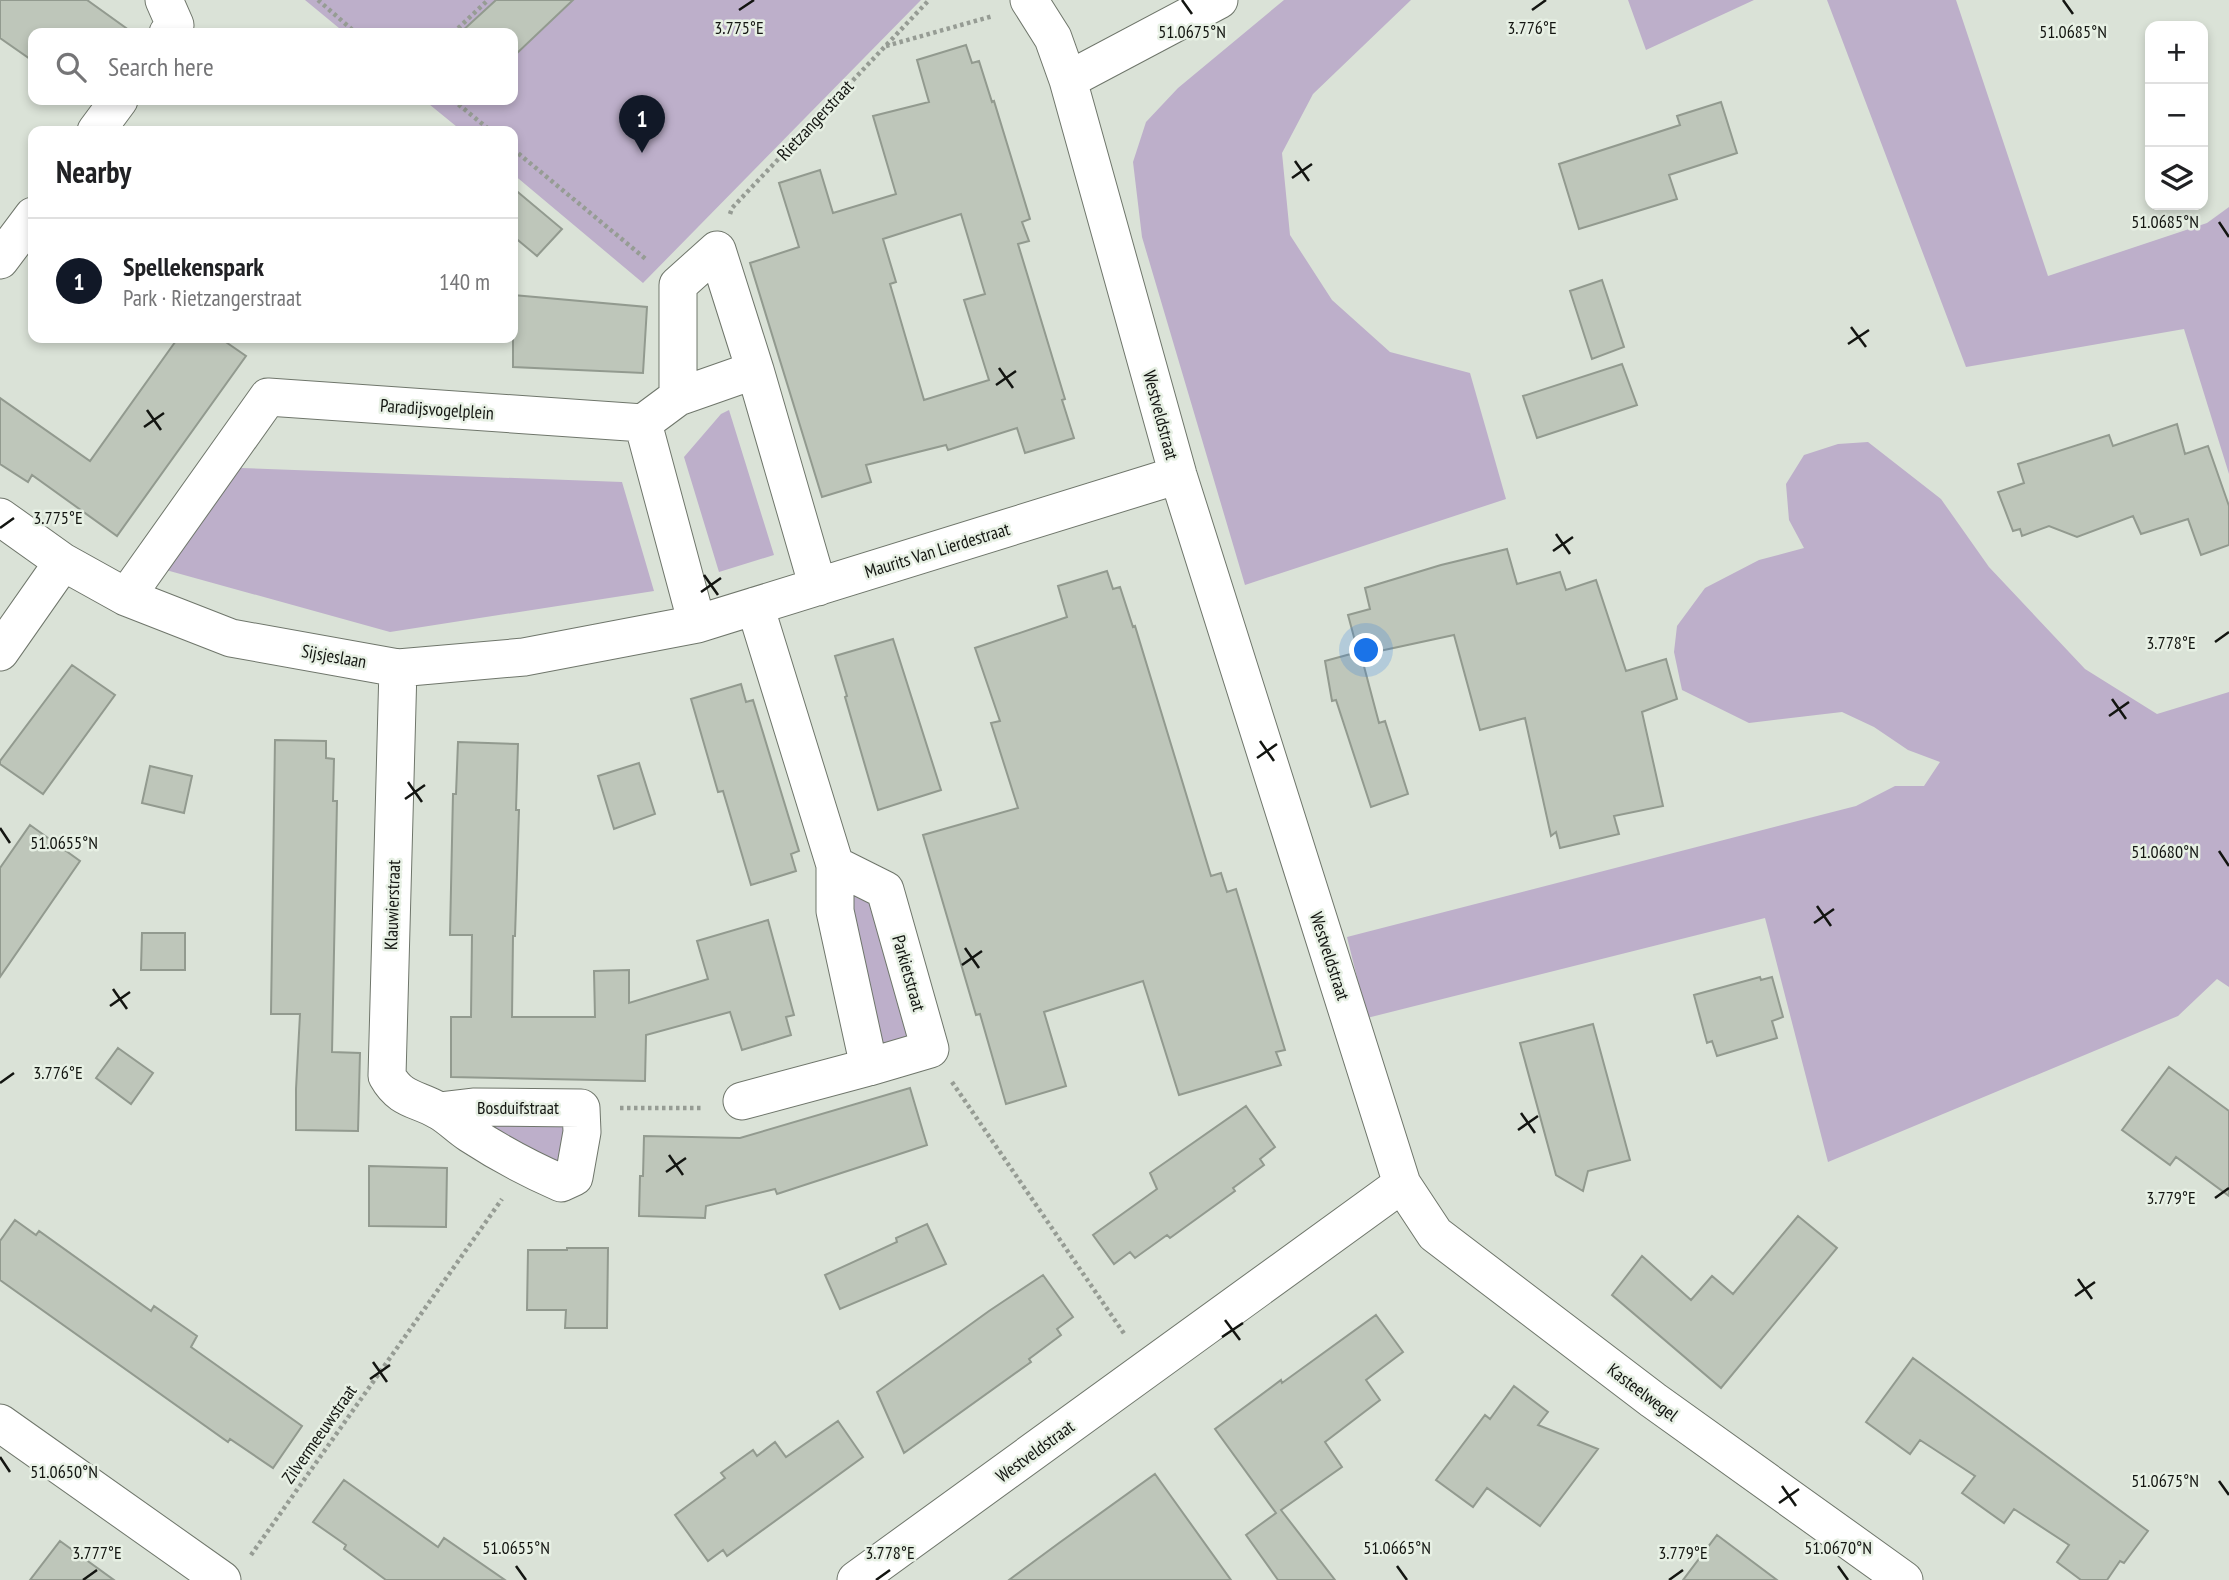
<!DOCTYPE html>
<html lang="en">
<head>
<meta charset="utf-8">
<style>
  :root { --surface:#fff; --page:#f2f2f2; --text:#202124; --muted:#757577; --line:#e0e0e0; --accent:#111827 }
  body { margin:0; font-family:"PT Sans Narrow",sans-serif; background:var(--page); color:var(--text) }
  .controls { position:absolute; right:21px; top:21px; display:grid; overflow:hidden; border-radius:14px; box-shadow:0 4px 10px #0003 }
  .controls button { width:63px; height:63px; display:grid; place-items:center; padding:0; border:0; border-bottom:2px solid var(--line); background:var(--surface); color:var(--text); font:35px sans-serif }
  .you { position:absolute; left:1367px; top:651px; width:24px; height:24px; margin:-18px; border:5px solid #fff; border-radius:50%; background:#1a73e8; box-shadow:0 0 0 10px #1a73e833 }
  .badge { display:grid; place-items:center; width:46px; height:46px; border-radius:50%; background:var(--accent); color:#fff; font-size:23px; font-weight:700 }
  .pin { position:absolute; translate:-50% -58px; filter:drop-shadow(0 2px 4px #0008) }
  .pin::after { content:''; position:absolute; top:37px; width:24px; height:21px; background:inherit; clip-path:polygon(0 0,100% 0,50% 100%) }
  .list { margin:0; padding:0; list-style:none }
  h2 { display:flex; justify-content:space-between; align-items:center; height:91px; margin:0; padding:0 28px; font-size:30px }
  h2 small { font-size:23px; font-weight:400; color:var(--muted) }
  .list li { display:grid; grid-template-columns:46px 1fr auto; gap:21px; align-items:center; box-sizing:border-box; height:126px; padding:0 28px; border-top:2px solid var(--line) }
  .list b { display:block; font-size:26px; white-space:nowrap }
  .list p { margin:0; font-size:23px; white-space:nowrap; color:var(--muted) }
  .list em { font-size:23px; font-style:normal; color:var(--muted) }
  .icon { flex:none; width:38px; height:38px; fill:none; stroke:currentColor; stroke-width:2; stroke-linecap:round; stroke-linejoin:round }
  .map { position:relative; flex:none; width:2229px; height:1580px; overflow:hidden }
  .search { position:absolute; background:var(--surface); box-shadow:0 4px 10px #0003; left:28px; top:28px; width:490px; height:77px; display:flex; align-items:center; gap:18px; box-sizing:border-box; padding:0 24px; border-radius:14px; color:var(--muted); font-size:26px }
  .panel { position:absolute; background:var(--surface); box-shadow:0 4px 10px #0003; left:28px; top:126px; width:490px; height:217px; border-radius:14px }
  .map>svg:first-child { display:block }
  .green { fill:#bdafca }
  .building { fill:#bec6ba; stroke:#929a8f; stroke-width:2; fill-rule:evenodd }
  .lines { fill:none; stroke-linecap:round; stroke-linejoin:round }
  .minor-casing { stroke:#6f766b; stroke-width:39 }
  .path { stroke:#969c94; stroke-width:4.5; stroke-dasharray:3.5 3.5; stroke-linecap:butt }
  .minor { stroke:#fff; stroke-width:37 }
  .ticks { fill:none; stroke:#131511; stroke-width:2.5 }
  .labels { text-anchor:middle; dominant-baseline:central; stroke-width:5; stroke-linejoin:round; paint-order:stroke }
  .street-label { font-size:18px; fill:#131511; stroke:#e7f0e4 }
  .ticks-label { font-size:18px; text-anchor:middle; fill:#131511; stroke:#e7f0e4; stroke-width:5; stroke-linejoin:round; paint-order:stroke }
</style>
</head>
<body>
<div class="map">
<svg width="2229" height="1580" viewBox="0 0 2229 1580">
  <rect width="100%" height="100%" fill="#dae2d7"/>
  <path class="green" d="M305,0H921L643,283L513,174V131H462L424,100H513V33H345Z
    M1284,0H1411L1313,94L1282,153L1290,235L1332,300L1390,352L1470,373L1506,499L1245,585L1142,237L1133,162L1146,122L1178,88Z
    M1628,0H1754L1646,50Z
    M1827,0H1956L2048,276L2207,223L2229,207V474L2184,329L1966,367Z
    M729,410L774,555L719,572L684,457L721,414Z
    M1868,442L1941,499L1989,567L2085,669L2157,714L2229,692V987L2217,979L2178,1016L1828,1162L1765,918L1367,1018L1347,937L1856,806L1895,786H1924L1940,762L1908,750L1874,727L1842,712L1749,723L1682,690L1674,652L1677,626L1705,588L1759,560L1804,548L1789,520L1786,484L1804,455L1838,444Z
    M241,468L622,482L654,591L390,632L166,570Z
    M855,894L871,897L908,1038L878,1045L850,901Z
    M483,1121L568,1125L563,1160L556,1165Z"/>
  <path class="building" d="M0,0H87L133,33H33V61L0,38Z
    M496,0H573L513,57V33H460Z
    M966,45L972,63L979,61L992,102L994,101L1030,219L1022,222L1029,241L1018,244L1065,399L1062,400L1074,438L1025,453L1017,428L948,450L946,445L866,465L871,482L822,497L750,263L799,247L779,183L820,170L833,213L896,194L873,116L929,102L917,60ZM961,214L985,294L964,300L989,380L924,400L890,284L896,282L883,239Z
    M1721,102L1737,153L1669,175L1677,199L1579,229L1559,164L1680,125L1677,116Z
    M513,188L562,229L537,256L513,236Z
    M1602,280L1624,347L1592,359L1570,291Z
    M513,295L647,307L643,373L513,367Z
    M178,338H220L246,356L117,536L32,475L28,482L0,464V398L90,461Z
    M1622,364L1637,405L1537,438L1523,396Z
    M2177,424L2185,454L2208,446L2229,506V545L2201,555L2188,519L2141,534L2133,516L2077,537L2049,526L2022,536L2020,529L2013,531L1998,492L2024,483L2018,464L2109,435L2113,446Z
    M1507,549L1517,584L1560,572L1566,590L1596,580L1626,671L1666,659L1677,699L1642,712L1663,806L1614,816L1619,834L1560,848L1556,832L1551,836L1525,718L1480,730L1454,635L1361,655L1379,723L1385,721L1408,794L1371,807L1336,700L1332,701L1325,661L1358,652L1348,615L1370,609L1365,588L1441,565Z
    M1107,571L1113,589L1120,587L1133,627L1135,626L1211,876L1221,873L1227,892L1236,889L1285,1050L1276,1052L1281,1065L1179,1095L1143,981L1044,1012L1066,1086L1006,1104L980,1014L976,1015L923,835L1018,808L991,723L1000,721L975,648L1067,617L1058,586Z
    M893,639L941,790L878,810L845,697L847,696L835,656Z
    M72,665L115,695L43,794L0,764V761Z
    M741,684L746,702L753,700L799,851L791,854L796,871L751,885L723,791L718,792L691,699Z
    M275,740L326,741V758L334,759L333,801H337L332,1052L360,1053L358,1131L296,1130V1089L300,1014H271Z
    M458,742L518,744L516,810H519L515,936H513L512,1017H595L594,971L629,970V1003L708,979L697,941L768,920L794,1015L786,1017L791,1035L742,1050L730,1012L646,1035L645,1081L451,1077V1017H471L472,935H450L453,794H456Z
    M639,763L655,814L614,829L598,776Z
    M150,766L192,776L184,813L142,803Z
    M30,825L80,861L0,977V868Z
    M142,933H185V970H141Z
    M1760,977L1761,980L1772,977L1783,1017L1772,1021L1777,1038L1717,1056L1712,1041L1707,1043L1694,995Z
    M1593,1024L1630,1160L1588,1171L1583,1191L1556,1175L1520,1043Z
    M118,1048L153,1073L131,1104L96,1078Z
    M2169,1067L2229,1111V1196L2176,1157L2170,1165L2122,1130Z
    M910,1088L927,1145L777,1194L775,1189L706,1206L705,1218L639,1216L640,1176H643L644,1136L740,1138Z
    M1246,1106L1275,1147L1260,1159L1264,1165L1233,1188L1235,1191L1170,1238L1167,1235L1135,1258L1130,1252L1114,1264L1093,1235L1157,1189L1150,1173Z
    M369,1166L447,1168L446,1227L369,1226Z
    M1798,1216L1837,1248L1721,1388L1612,1295L1642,1256L1691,1300L1712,1276L1733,1294Z
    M15,1220L36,1235L39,1231L151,1311L154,1306L197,1336L191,1347L302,1426L273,1468L230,1439L228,1442L0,1280V1241Z
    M927,1224L946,1264L840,1309L825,1275L897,1242L896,1238Z
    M567,1248H608L607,1328H565L566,1310H527L528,1250H567Z
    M1043,1275L1073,1317L1057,1329L1061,1335L1029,1359L1031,1362L904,1453L877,1392L989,1311Z
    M1376,1315L1403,1352L1366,1380L1380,1400L1325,1442L1342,1467L1281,1510L1335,1580H1278L1246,1535L1276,1513L1215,1429L1281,1380L1282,1383Z
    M1913,1358L2148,1531L2124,1563L2120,1561L2107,1580H2081L2057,1562L2069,1545L2014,1509L2004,1523L1962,1493L1975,1476L1920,1440L1910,1454L1866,1422Z
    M1514,1386L1548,1412L1538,1425L1598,1449L1540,1526L1487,1488L1473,1507L1436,1480L1485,1415L1490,1419Z
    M838,1421L863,1457L727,1556L723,1550L708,1561L675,1515L725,1478L721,1473L753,1450L757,1456L775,1442L786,1457Z
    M1155,1474L1231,1580H1009L1059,1543Z
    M344,1480L438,1547L444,1538L505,1580H386L344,1549L346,1545L313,1522Z
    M1717,1535L1777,1580H1683Z
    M60,1541L114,1580H30Z"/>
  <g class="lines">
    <defs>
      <path id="minor" d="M164,0L175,25L168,33
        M1029,0L1053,38L1068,80L1178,475L1402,1184L1435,1234L1653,1400L1904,1580
        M1068,80L1219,0
        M96,131L119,100
        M0,260L33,216
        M678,397L755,370
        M643,423L678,397V285L717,250L755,370L818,587
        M0,517L63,562L126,597L231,638L398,668L524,657L697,624L1178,475
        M126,597L268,397L643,423L697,624
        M755,606L835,865V911L869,1067L930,1049L885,890L835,865
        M0,652L63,562
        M398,668L387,1076C401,1101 417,1098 439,1111C450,1117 459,1127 470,1134C499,1153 529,1169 561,1183L574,1177L582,1132L581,1108L473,1107L439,1111
        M742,1101L869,1067
        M0,1423L222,1580
        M856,1580L1402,1184"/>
    </defs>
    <use href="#minor" class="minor-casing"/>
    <path class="path" d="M318,0L356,33
      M453,33L488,0
      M886,46L993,16
      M453,100L491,131
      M513,149L647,260
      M730,214L732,208L929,0
      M952,1082L1125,1335
      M620,1108H702
      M251,1555L502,1199"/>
    <use href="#minor" class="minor"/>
  </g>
  <path class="ticks" d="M1182,0L1192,14M2063,0L2073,14M739,10L754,0M1532,10L1546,0M1295,161L1309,181M1292,178L1312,164M2219,222L2229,237M1851,327L1866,347M1848,344L1869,330M999,368L1013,388M996,385L1016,371M147,410L161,430M144,427L164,413M0,528L14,518M1556,534L1570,554M1553,551L1573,537M704,575L718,595M701,592L721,578M2215,642L2229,632M2112,699L2126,719M2109,716L2129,702M1260,741L1274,761M1257,758L1277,744M408,782L422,802M405,799L425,785M0,828L10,843M2219,851L2229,866M1817,906L1831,926M1814,923L1834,909M965,948L979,968M962,965L982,951M113,989L127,1009M110,1006L130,992M0,1083L14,1073M1521,1113L1535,1133M1518,1130L1538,1116M669,1155L683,1175M666,1172L686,1158M2215,1198L2229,1188M2078,1279L2092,1299M2075,1296L2095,1282M1225,1320L1240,1340M1222,1337L1243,1323M373,1362L387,1382M370,1379L390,1365M0,1457L10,1472M2219,1481L2229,1495M1782,1486L1796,1506M1779,1503L1799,1489M516,1566L526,1580M1397,1566L1407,1580M1838,1566L1848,1580M83,1580L97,1570M876,1580L890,1570M1669,1580L1683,1570"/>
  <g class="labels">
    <g class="street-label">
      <text transform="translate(815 120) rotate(-47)">Rietzangerstraat</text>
      <text transform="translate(437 409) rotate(4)">Paradijsvogelplein</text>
      <text transform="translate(1161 415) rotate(75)">Westveldstraat</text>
      <text transform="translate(937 550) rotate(-17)">Maurits Van Lierdestraat</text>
      <text transform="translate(334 656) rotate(10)">Sijsjeslaan</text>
      <text transform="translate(392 905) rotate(-88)">Klauwierstraat</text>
      <text transform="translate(1330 956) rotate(72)">Westveldstraat</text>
      <text transform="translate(909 973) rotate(74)">Parkietstraat</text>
      <text x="518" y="1107">Bosduifstraat</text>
      <text transform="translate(1643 1392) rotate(37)">Kasteelwegel</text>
      <text transform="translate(319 1434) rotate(-55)">Zilvermeeuwstraat</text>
      <text transform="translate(1035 1451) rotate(-36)">Westveldstraat</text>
    </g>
  </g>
  <g class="ticks-label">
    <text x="739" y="34">3.775°E</text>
    <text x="1532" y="34">3.776°E</text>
    <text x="1192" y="38">51.0675°N</text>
    <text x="2073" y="38">51.0685°N</text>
    <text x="2165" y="228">51.0685°N</text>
    <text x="58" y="524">3.775°E</text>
    <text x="2171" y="649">3.778°E</text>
    <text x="64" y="849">51.0655°N</text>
    <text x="2165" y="858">51.0680°N</text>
    <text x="58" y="1079">3.776°E</text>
    <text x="2171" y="1204">3.779°E</text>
    <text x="64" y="1478">51.0650°N</text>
    <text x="2165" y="1487">51.0675°N</text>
    <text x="516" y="1554">51.0655°N</text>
    <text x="1397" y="1554">51.0665°N</text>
    <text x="1838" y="1554">51.0670°N</text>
    <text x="97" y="1559">3.777°E</text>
    <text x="890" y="1559">3.778°E</text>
    <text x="1683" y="1559">3.779°E</text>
  </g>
</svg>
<div class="controls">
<button>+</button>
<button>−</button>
<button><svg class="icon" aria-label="layers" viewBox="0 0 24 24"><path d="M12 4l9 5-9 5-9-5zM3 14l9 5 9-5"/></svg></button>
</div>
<div class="you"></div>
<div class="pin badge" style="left:642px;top:153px">1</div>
<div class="search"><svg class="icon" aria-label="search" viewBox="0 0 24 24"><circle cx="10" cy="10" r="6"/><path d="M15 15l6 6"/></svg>Search here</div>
<section class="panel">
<h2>Nearby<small></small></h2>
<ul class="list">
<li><span class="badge">1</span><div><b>Spellekenspark</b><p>Park · Rietzangerstraat</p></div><em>140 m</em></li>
</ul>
</section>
</div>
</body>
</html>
